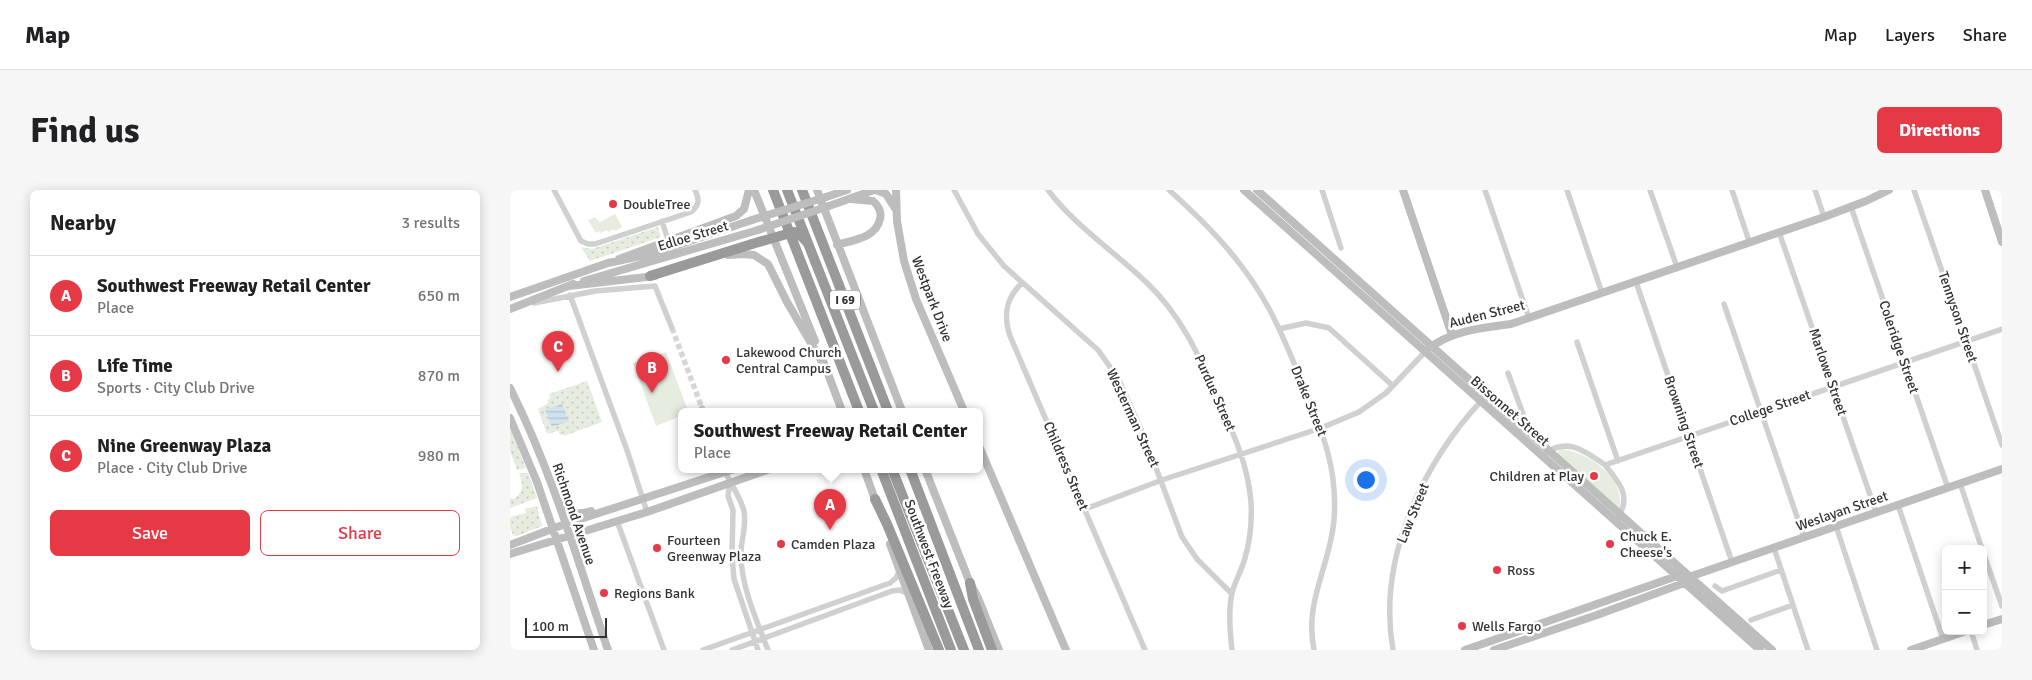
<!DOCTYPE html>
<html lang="en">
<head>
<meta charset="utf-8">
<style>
  :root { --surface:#fff; --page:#f6f6f6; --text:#202124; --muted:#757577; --line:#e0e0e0; --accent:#e63946 }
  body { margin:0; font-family:Signika,sans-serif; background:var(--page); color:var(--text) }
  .controls { position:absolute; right:15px; bottom:15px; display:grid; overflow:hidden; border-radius:8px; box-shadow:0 2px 12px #0003 }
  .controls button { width:45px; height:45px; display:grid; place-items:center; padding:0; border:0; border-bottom:1px solid var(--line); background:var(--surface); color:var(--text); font:25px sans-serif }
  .scale { position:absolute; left:15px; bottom:12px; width:82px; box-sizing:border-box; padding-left:5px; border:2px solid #333; border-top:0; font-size:14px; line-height:18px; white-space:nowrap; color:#333; -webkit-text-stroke:4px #fff; paint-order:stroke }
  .you { position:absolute; left:855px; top:289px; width:18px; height:18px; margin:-12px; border:4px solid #fff; border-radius:50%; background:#1a73e8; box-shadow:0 0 0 8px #1a73e833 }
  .badge { display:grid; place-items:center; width:32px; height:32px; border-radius:50%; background:var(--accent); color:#fff; font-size:16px; font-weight:700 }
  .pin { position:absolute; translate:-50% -41px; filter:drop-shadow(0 1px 2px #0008) }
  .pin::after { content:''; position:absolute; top:26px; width:18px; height:15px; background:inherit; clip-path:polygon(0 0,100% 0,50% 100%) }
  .popup { position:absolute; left:168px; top:218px; width:305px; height:65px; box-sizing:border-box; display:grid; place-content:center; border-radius:8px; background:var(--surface); filter:drop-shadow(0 1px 4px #0005); font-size:16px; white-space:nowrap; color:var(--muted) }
  .popup b { font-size:19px; color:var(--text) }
  .popup::after { content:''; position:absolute; left:50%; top:100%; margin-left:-10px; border:10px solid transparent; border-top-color:var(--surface) }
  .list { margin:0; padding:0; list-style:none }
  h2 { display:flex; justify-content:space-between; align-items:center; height:65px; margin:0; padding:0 20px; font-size:21px }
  h2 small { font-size:16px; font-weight:400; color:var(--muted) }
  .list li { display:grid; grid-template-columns:32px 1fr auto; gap:15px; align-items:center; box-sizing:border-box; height:80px; padding:0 20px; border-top:1px solid var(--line) }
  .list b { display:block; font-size:19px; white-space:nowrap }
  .list p { margin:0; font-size:16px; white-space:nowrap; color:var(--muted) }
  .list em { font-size:16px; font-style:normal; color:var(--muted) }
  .actions { display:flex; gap:10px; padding:15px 20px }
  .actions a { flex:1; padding:11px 0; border:1px solid var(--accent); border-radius:8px; text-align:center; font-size:18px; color:var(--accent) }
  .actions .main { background:var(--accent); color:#fff }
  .map { position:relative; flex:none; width:1492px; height:460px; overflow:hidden; border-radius:8px }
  header { display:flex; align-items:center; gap:30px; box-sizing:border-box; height:70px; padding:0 25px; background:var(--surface); border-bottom:1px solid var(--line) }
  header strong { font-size:24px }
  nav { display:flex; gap:28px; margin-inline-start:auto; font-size:18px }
  .intro { display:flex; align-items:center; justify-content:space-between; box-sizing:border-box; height:120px; padding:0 30px }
  h1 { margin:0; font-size:35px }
  .button { padding:12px 22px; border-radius:8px; background:var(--accent); color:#fff; font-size:18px; font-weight:700 }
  main { display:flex; gap:30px; padding:0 30px }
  aside { flex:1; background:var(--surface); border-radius:8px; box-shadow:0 2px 12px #0003 }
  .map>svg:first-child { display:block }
  .grass { fill:url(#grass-dots) }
  .park { fill:#e6ecdf }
  .water { fill:url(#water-rules) }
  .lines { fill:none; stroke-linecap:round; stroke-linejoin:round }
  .street-tunnel { stroke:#d6d6d6; stroke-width:5.5; stroke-dasharray:5.5 3; stroke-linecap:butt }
  .street { stroke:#d0d0d0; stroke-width:5.5 }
  .secondary { stroke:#bdbdbd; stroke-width:8 }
  .highway { stroke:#9a9a9a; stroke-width:10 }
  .secondary-bridge { stroke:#bdbdbd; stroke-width:8 }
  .highway-bridge { stroke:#9a9a9a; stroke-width:10 }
  .poi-dot { fill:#e63946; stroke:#fff; stroke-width:2 }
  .labels { text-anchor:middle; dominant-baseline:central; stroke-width:5; stroke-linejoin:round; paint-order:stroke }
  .shield { fill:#fff; stroke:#707070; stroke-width:1 }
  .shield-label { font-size:12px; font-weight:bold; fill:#333 }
  .poi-label { font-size:14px; fill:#333; stroke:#fff; text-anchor:start }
  .street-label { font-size:14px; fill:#333; stroke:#fff }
</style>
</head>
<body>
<header>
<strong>Map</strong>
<nav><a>Map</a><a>Layers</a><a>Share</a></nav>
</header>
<div class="intro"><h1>Find us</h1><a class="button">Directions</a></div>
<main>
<aside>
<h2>Nearby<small>3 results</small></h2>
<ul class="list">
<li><span class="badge">A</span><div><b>Southwest Freeway Retail Center</b><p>Place</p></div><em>650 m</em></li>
<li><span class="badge">B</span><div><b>Life Time</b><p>Sports · City Club Drive</p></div><em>870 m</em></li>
<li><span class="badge">C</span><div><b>Nine Greenway Plaza</b><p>Place · City Club Drive</p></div><em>980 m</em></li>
</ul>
<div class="actions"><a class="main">Save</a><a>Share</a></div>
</aside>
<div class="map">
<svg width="1492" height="460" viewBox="0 0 1492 460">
  <defs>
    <pattern id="grass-dots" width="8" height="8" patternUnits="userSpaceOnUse" patternTransform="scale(1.25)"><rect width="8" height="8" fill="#e6ecdf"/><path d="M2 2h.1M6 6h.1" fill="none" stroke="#c6cbc0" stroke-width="1.8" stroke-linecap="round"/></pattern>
    <pattern id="water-rules" width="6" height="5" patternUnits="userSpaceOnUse" patternTransform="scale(1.25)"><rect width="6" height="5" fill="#cfe2ee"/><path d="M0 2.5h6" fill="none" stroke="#b2c2cd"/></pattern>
  </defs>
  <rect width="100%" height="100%" fill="#fff"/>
  <path class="grass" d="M148,37L151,47L80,71L71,57L82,59Z
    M77,191L92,232L54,246L53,244L50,245L48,241L37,244L28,219L38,213L37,210L40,208L39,204Z
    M0,238L16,278L7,280L0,261Z
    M9,283H18L27,308L0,318V308L4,309C14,302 13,294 9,283Z
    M27,316L32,336L7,346L3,345L0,337V327L16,323L15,319Z"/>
  <path class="park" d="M105,24L112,37L105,41L104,39L98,42L97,40L90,43L89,41L86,43L78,30L85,27L90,32Z
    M156,162L178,221H171V226L146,236L123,173Z
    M1050,259C1077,261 1115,287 1110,318H1108L1049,266L1048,262Z"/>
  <path class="water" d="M52,214L59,231L42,237L35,220Z"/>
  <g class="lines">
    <path class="street-tunnel" d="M162,138L192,218"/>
    <path class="street" d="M44,0L71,51L78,54H85L181,22C189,15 190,10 185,0
      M444,0L468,44L494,76L588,160L608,188L634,246L672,347L687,369L722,404
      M538,0C565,36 605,62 637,93C672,126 690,168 709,211C724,245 738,275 741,312C742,330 740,351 735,368C732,380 725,391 722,403C718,421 720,443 722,460
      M659,0C697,34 732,70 757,115C772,142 783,170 794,198C813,243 828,280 824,330C820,377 794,410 804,460
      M812,0L831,58
      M975,0L1019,128
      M1057,0L1092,103
      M1140,0L1167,77
      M1222,0L1239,51
      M1305,0L1314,27
      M1404,0L1492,255
      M1341,17L1438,298
      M152,31L158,50
      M1269,42L1366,322
      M1126,92L1222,372
      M512,93C496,108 493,125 500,146L635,460
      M60,105L118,263L137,322
      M24,113L85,101L145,96L162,138
      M1214,114L1294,347
      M769,139L796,133L819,138L882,195
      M1067,152L1108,271
      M998,183L1013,224L1010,238
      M192,218L194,221
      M1036,263C1058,247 1076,262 1095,275L1492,139
      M1095,275C1111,294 1123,309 1105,331
      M214,279C220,293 230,306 234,321C237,337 230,352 231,367C232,399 247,431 258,460
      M220,293L218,306L223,320L222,365L224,389L248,460
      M1450,293L1472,359
      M1388,315L1433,449
      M575,319L652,290L811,238L849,222L876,203L915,162
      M107,331L154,460
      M1326,336L1367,460
      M1264,358L1298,460
      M1473,362L1492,416
      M1205,396L1212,401L1271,380
      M1241,430L1283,415
      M1461,441L1467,460
      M193,460L380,393L386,388L390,379
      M222,460L382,401L390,400L399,404
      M883,460C867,369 912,274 973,209"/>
    <path class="secondary" d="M244,0L305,151
      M307,0L392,221
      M366,0L376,4L385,18
      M386,0L387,31L394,71L406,109L454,221
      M734,0L1250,460
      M747,0L1262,460
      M893,0L942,145
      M1475,0L1492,52
      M316,7L337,0
      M319,16L364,0
      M327,55C343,50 366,48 370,29C372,22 368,15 363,11L341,9
      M218,65L234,64L244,65L258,74L277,112L315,177
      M109,69L226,26L234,19L239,0
      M74,91L248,40
      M59,96L145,86
      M0,107L98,73L144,63L242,30
      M0,119L63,94
      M918,159C942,140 972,138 1001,134L1314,27L1356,11L1379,0
      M314,173L332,221
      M0,198C42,281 68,372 98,460
      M0,228L27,292L84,460
      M469,256L556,460
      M354,279L366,312
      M415,279L460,393L468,408L489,460
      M48,310C60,324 63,326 81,321
      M380,354L419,460
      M0,355L55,334L224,279
      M0,364L137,322L260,279
      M1473,435L1492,429
      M955,460L1167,386L1179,387L1492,279
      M984,460L1087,425L1174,393L1176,390
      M1401,460L1456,441"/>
    <path class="highway" d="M263,0L349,221
      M277,0L364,221
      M292,0L378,221
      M140,86L242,54
      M371,279L441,460
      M382,279L454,460
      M400,279L469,460
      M365,309L377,334L429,460
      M460,393L463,409L482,460"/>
    <path class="secondary-bridge" d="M242,30L316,7
      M248,40L319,16"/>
    <path class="highway-bridge" d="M242,54L284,42L289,44L297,52"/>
  </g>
  <g class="poi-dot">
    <circle cx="103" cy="14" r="5"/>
    <circle cx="216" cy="170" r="5"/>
    <circle cx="1084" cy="286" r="5"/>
    <circle cx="271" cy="354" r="5"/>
    <circle cx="1100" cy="354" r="5"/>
    <circle cx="147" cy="358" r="5"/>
    <circle cx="987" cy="380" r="5"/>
    <circle cx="94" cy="403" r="5"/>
    <circle cx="952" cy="436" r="5"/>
  </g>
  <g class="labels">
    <rect class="shield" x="320" y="100.5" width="30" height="19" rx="4"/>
    <g class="shield-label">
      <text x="335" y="110">I 69</text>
    </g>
    <g class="poi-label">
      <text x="113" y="14">DoubleTree</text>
      <text x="226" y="162">Lakewood Church<tspan x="226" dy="16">Central Campus</tspan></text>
      <text x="1074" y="286" text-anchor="end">Children at Play</text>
      <text x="1110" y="346">Chuck E.<tspan x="1110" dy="16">Cheese's</tspan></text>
      <text x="157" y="350">Fourteen<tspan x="157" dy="16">Greenway Plaza</tspan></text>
      <text x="281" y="354">Camden Plaza</text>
      <text x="997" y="380">Ross</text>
      <text x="104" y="403">Regions Bank</text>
      <text x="962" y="436">Wells Fargo</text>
    </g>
    <g class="street-label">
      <text transform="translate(183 46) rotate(-17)">Edloe Street</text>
      <text transform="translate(422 109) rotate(69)">Westpark Drive</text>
      <text transform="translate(977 124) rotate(-14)">Auden Street</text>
      <text transform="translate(1448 127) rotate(71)">Tennyson Street</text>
      <text transform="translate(1389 157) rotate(71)">Coleridge Street</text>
      <text transform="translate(1318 182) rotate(71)">Marlowe Street</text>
      <text transform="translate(705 203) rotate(66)">Purdue Street</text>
      <text transform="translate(799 211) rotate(68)">Drake Street</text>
      <text transform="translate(1260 218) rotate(-19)">College Street</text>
      <text transform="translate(1000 221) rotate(41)">Bissonnet Street</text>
      <text transform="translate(623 228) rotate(65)">Westerman Street</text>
      <text transform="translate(1174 232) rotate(71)">Browning Street</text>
      <text transform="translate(556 276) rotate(67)">Childress Street</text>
      <text transform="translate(1332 321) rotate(-19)">Weslayan Street</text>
      <text transform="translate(903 323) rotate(-68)">Law Street</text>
      <text transform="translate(64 324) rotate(71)">Richmond Avenue</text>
      <text transform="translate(419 364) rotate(69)">Southwest Freeway</text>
    </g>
  </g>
</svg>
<div class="controls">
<button>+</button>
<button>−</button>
</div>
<div class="scale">100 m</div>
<div class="you"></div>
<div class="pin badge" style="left:320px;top:340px">A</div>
<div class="popup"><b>Southwest Freeway Retail Center</b>Place</div>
<div class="pin badge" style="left:142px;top:203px">B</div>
<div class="pin badge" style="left:48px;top:182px">C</div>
</div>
</main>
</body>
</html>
